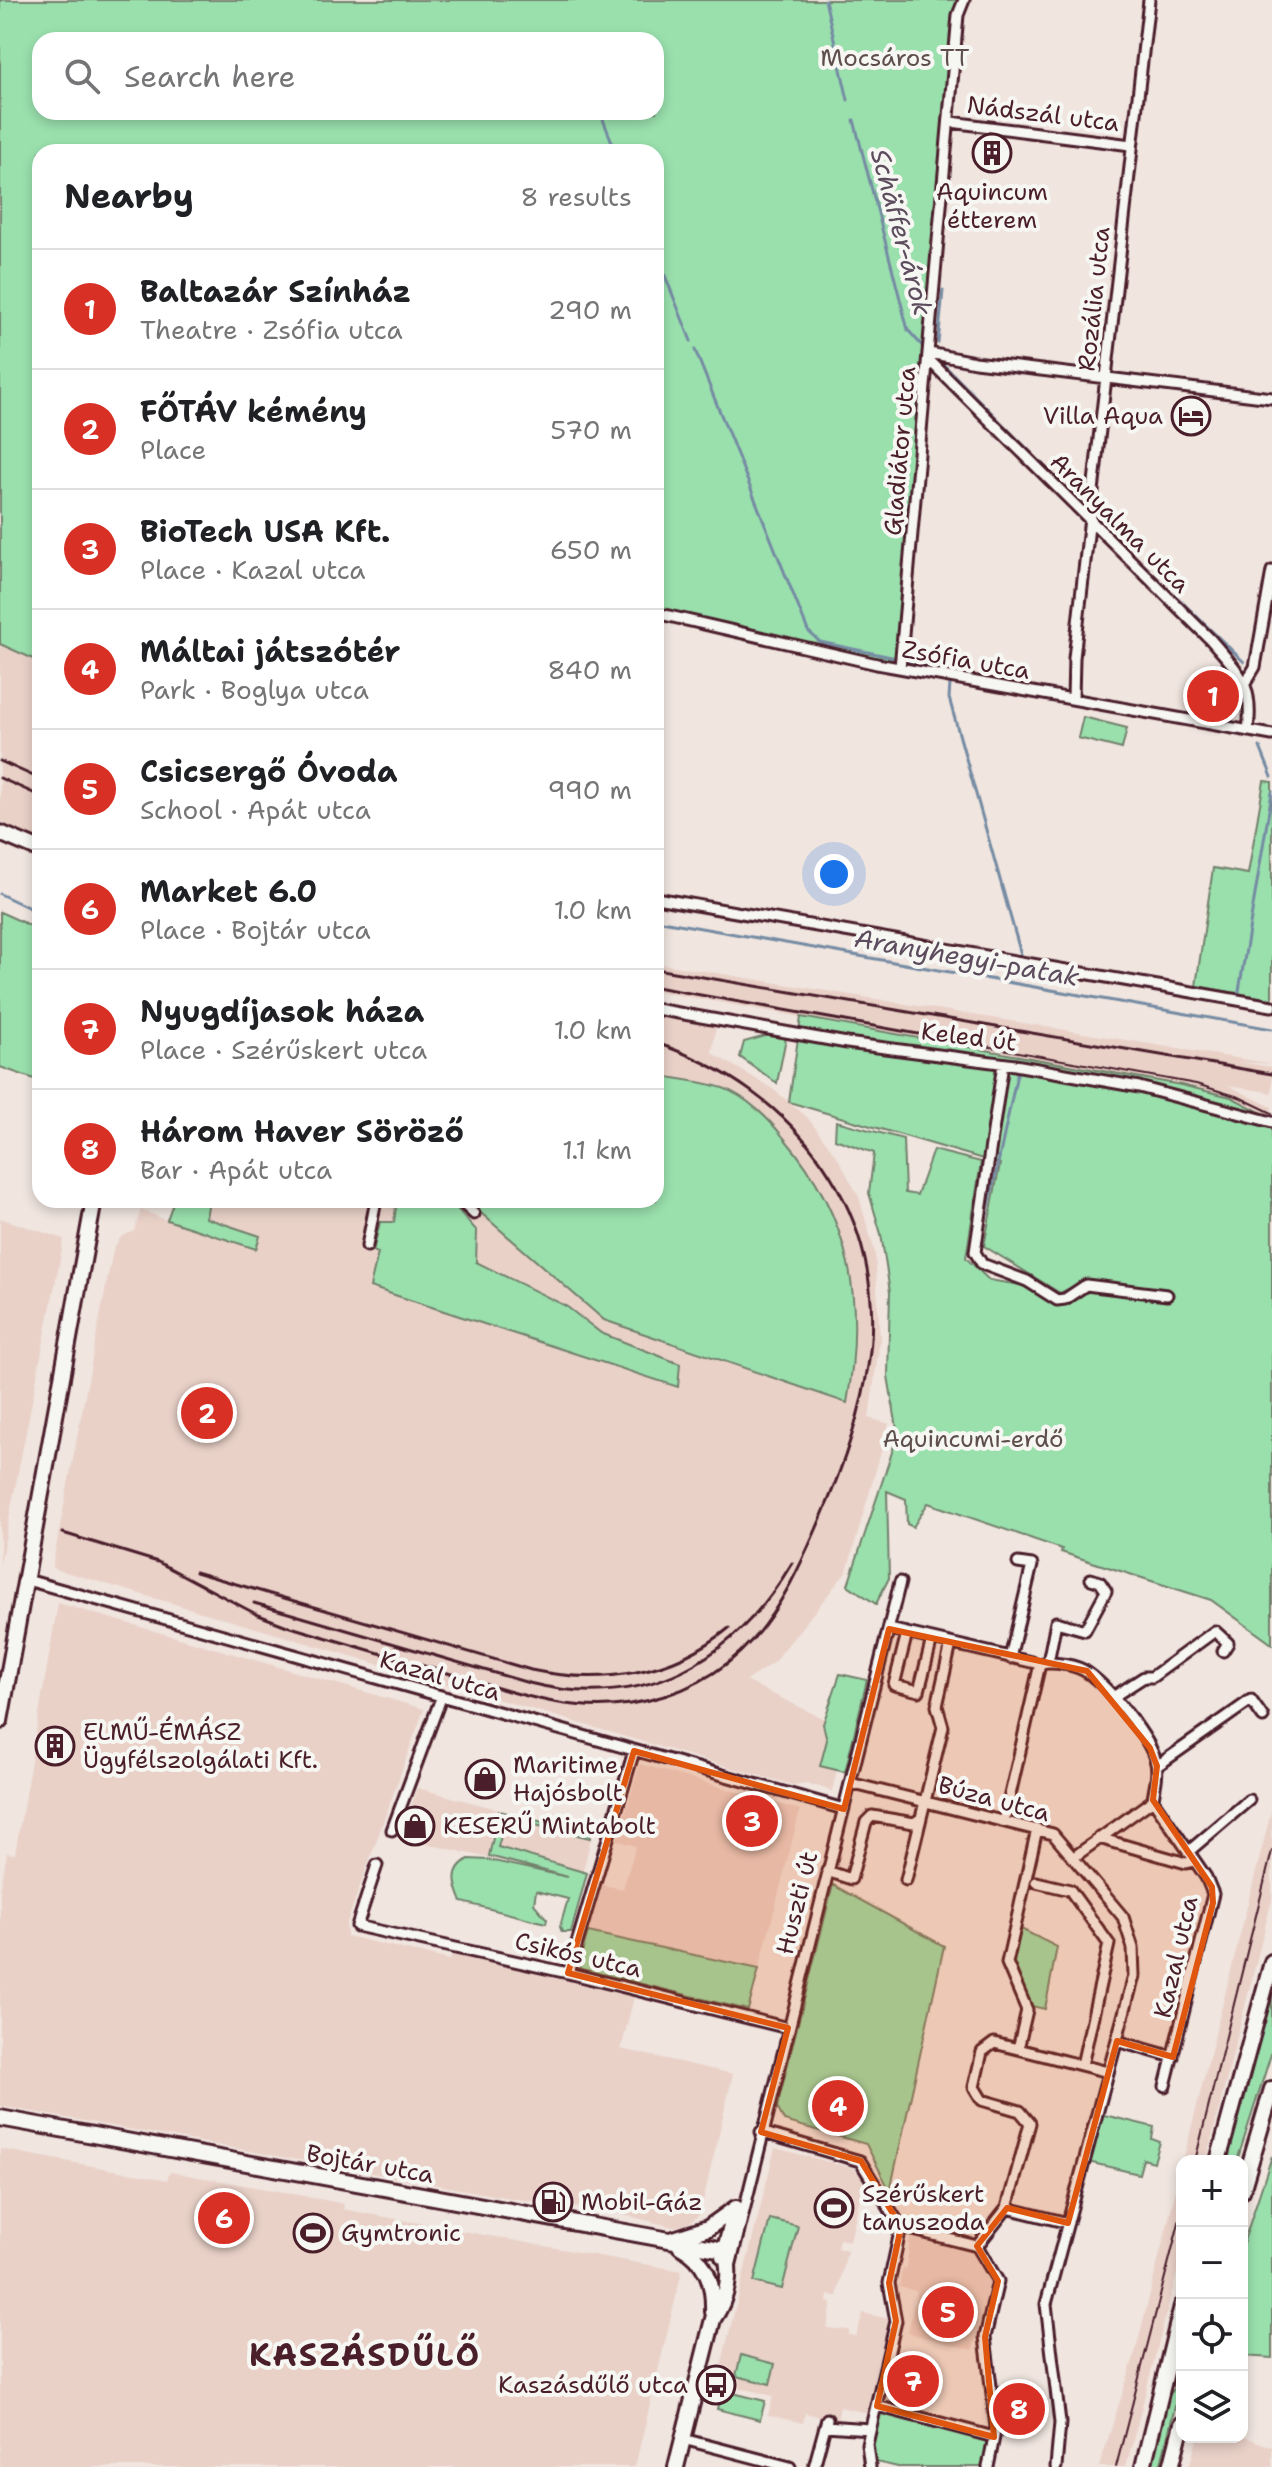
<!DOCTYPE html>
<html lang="en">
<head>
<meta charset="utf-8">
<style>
  :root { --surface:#fff; --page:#f2f2f2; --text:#202124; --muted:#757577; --line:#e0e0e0; --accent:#d93025 }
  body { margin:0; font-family:"Shantell Sans",sans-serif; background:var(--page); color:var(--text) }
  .controls { position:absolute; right:24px; bottom:24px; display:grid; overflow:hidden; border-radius:16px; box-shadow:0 4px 12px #0003 }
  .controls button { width:72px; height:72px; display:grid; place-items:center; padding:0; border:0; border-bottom:2px solid var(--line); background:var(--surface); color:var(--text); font:40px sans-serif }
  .you { position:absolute; left:834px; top:874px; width:28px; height:28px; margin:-20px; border:6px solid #fff; border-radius:50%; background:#1a73e8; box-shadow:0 0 0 12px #1a73e833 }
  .badge { display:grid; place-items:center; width:52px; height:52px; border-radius:50%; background:var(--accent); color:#fff; font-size:26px; font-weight:700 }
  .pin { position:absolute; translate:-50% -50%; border:4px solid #fff; box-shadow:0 2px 8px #0006 }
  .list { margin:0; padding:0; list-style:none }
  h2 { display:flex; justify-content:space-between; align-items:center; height:104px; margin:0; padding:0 32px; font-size:34px }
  h2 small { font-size:26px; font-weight:400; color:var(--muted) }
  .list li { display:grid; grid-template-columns:52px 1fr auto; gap:24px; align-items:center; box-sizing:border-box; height:120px; padding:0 32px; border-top:2px solid var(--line) }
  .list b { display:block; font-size:30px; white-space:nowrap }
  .list p { margin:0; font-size:26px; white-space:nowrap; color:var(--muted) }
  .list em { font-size:26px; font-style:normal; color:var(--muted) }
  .icon { flex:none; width:44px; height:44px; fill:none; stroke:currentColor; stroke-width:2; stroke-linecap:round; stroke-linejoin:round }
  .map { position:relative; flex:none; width:1272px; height:2467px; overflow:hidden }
  .search { position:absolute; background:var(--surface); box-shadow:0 4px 12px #0003; left:32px; top:32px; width:632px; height:88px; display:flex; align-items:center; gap:20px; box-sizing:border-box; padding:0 28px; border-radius:24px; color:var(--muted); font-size:30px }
  .panel { position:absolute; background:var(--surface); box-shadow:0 4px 12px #0003; left:32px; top:144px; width:632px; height:1064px; border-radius:24px }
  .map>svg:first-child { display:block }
  .built { fill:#e9d1c8 }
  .green { fill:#9ae0ad; stroke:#72806c; stroke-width:2; fill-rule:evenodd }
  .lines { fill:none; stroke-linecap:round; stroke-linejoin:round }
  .stream { stroke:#758ba3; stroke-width:3 }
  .street-casing { stroke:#4a1f2b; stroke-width:15 }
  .secondary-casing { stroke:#4a1f2b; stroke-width:20 }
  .primary-casing { stroke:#4a1f2b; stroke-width:20 }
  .street { stroke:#f6f6f2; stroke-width:9 }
  .secondary { stroke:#f6f6f2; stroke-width:14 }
  .primary { stroke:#f6f6f2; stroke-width:14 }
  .tram { stroke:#4a1f2b; stroke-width:2 }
  .rail { stroke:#4a1f2b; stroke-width:3 }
  .marked { fill:#e0560e; fill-opacity:0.2; stroke:#e0560e; stroke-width:6; stroke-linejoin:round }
  .labels { text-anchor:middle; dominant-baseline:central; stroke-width:8; stroke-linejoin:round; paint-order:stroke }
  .park-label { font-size:24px; fill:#5e4f4c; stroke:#f6f6f2 }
  .street-label { font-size:24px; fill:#4a1f2b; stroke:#f6f6f2 }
  .poi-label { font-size:24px; fill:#4a1f2b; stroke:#f6f6f2; text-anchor:start }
  .water-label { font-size:26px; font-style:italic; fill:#5c4c5d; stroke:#f6f6f2 }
  .district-label { font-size:32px; font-weight:bold; letter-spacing:2px; fill:#4a1f2b; stroke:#f6f6f2 }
</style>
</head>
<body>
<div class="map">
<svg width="1272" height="2467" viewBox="0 0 1272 2467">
  <rect width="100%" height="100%" fill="#f0e5df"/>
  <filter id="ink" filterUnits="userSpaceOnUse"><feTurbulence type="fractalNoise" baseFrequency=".0125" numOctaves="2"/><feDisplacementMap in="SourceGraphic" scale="16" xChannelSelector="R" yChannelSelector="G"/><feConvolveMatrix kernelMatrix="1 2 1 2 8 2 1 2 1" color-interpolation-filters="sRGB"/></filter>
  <g filter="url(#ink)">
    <path class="built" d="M0,644L40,662V841L0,821Z
      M656,963L1272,1064L1238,1062L1272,1067V1093L1227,1085L1272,1107V1118L1258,1109L1181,1085L656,991Z
      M656,1014L716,1026L712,1053L773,1089L807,1117L838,1158L859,1197L875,1253L880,1339L869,1418L889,1424L847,1571L774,1662L746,1681L847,1730L832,1791L807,1783L793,1785L718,1764L52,1568L113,1250L121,1237L134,1231L141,1210L166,1220L174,1200H656Z
      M0,1218L64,1239L0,1564Z
      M58,1603L424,1709L346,1925L347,1936L450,1960L453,1953L634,1997L621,2049L733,2074L700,2214L688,2224L673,2227L621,2214L504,2197L0,2106V1892L7,1853L15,1854Z
      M640,1764L800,1810L759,1969L588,1932L602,1885L623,1889L636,1846L617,1840Z
      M417,1788L592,1834L581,1879L401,1838Z
      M1272,1808V1899L1263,1935L1206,2161H1183Z
      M775,2148L853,2168L864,2179L850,2241L839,2239L837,2248L847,2251L837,2296L828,2295L827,2302L832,2303L827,2328L849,2330V2335L856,2336L863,2313L890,2319L867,2413L840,2407L837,2421L805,2413L803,2423L768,2415L773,2396L717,2382Z
      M0,2149L167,2180L170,2172L284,2192L344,2204L343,2209L369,2214L682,2271L635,2467H0Z
      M1182,2166V2254L1126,2467H1099L1134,2357Z
      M910,2238L977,2253L992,2278L973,2350L908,2333L917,2291L899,2287L903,2268L906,2269Z
      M1242,2436L1272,2447V2467H1189L1198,2437Z"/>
    <path class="green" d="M0,0H962L900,668L656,617V152H40V662L0,644ZM40,40H656V112H40Z
      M1083,717L1127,728L1122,749L1078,738Z
      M1264,781L1272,782V999L1196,986L1213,868L1248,874Z
      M0,912L40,930V1081L0,1067Z
      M801,1017L1181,1085L1231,1097L1272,1118V1644L1211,1600L1061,1552L1062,1549L928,1503L913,1527L907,1524L906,1499L887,1491L889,1578L876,1604L848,1585L898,1434L888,1376L890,1292L881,1234L869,1193L874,1153L835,1139L836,1121L903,1139L905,1193L917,1195L933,1150L981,1162L966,1258L989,1280L1020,1285L1023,1282L1050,1300L1091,1289L1167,1299L1170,1292L1085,1281L1060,1293L984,1246L1000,1164L789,1102Z
      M773,1034L786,1038L777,1083L740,1057L744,1042Z
      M656,1075C677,1079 702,1081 723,1088C746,1096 769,1119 784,1138C852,1218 865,1302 847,1403L604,1320L466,1200H656Z
      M174,1200H209L206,1218L260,1236L256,1249L167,1220Z
      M384,1200L451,1202L477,1231L476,1262L566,1306L601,1333L680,1364L678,1387L370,1287L378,1253L373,1251L380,1222H394L396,1207L383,1205Z
      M840,1674L867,1680L845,1772L820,1766L827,1740L823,1724Z
      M499,1811L591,1834L590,1838L506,1818L498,1847L587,1873L571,1932H562L560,1927L568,1899L536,1891L534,1904L547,1919L546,1923L462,1902C455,1886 449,1869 469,1859L489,1860L568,1877L489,1856Z
      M833,1885L944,1946L890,2191L866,2144L784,2121L777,2107Z
      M1021,1929L1057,1947L1045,2009L1031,2006L1014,1962Z
      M588,1932L759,1969L748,2010L581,1969L578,1965Z
      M1272,1997V2051L1237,2161H1225Z
      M1100,2114L1154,2127L1152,2139L1160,2142L1154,2162L1143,2159L1139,2174L1088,2162Z
      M1272,2156V2358L1242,2356V2247Z
      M770,2219L798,2226L782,2289L754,2282Z
      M741,2355L775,2364L770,2384L736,2376Z
      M1182,2379L1160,2467H1152L1166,2399Z
      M721,2390L765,2401L760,2420L717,2409Z
      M878,2409L991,2439L985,2467H898L872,2461L869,2444Z"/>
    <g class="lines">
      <path class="stream" d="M825,0L848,100
        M600,112L616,152
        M854,120L908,330L924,348
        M656,253L691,341
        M938,343L943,290
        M695,350L808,631L820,642L896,658
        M942,363L1083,505
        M1096,519L1244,662
        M906,660L939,667
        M950,684L949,698L1022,958
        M1260,747L1272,777
        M0,894L40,913
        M656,920L1272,1029
        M1238,997L1272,792
        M981,1243L1020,1060"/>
      <defs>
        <path id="street" d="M951,122L1131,145
          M929,353L975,362L1272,398
          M928,359L1211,640C1240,674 1254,684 1248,731
          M656,613L877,664L1272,735
          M900,668L958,15L964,0
          M1246,682L1255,667L1272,571
          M1073,699L1074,658L1149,0
          M656,898L1272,1006
          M656,1009L847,1043L1015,1065L1139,1087L1272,1122
          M1003,1064L975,1252L982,1264L1027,1281L1057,1300L1065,1299L1086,1285L1167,1295
          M459,1200L474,1214
          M367,1246L376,1200
          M27,1580L844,1809
          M889,1629L1040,1664C1052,1661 1078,1665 1088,1673C1109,1688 1151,1738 1156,1763C1159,1775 1154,1788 1153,1800L1206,1877L1213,1894L1165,2086
          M907,1633L894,1685L919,1691L932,1639
          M1010,1658L1032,1565L1018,1563
          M1048,1662L1056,1622L1085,1630L1106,1591L1100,1582L1091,1579
          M1113,1697L1144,1677H1152L1215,1631L1228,1643L1223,1651
          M1157,1766L1251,1700L1263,1717
          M850,1783L1053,1834L1123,1917L1133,1948L1134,1976L1046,2304L1060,2423L1056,2467
          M1004,1821L1040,1664
          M392,1830L441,1698
          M1099,1838L1186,1863L1194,1861
          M1188,1852L1249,1800
          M1074,1857L1153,1800
          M377,1865L357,1926L568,1973L788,2028
          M827,1871L851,1879L866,1822L872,1816L914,1823L920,1819
          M906,1880L943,1727L937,1706L951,1644
          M1036,1882L1070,1890L1109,1944L1082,2065
          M568,1973L634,1751
          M1117,2041L1173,2057
          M1018,2049L1108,2072
          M761,2132L860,2161L901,2227L977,2246
          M1007,2208L1068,2223
          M977,2246L1007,2208L1030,2123L1020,2111L982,2100L974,2087L982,2052L994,2043L1018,2049L1027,2010L1007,1963L1037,1829
          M977,2246L998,2281L985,2337L996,2427L988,2467
          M731,2263L900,1582
          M877,2406L994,2437
          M825,2426L870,2429
          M683,2439L790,2467
          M814,2467L827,2419
          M870,2467L867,2444L896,2321L889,2283L901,2227"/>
        <path id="secondary" d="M0,833L40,850
          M0,1721L94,1200
          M0,2118L724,2250
          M674,2239L708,2228L736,2208
          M680,2246C707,2260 714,2284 713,2312
          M723,2256L736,2208
          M676,2467L713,2319C727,2299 733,2272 724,2250"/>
        <path id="primary" d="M1218,2161L1272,1962
          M1242,2191L1272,2089
          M1143,2467L1182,2306
          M1171,2467L1182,2424"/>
      </defs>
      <use href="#street" class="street-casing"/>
      <use href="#secondary" class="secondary-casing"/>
      <use href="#primary" class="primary-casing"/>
      <use href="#street" class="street"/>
      <use href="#secondary" class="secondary"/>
      <use href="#primary" class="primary"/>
      <path class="tram" d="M974,1044L1196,1084L1239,1097L1272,1113
        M1195,2161L1272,1851
        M1116,2467L1182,2211"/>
      <path class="rail" d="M0,761L40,779
        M0,778L40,796
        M656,969L1272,1074
        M656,987L974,1044
        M63,1533L158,1562L256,1614L287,1626C341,1642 396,1658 451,1674C510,1691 568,1714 630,1704C742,1686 781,1612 821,1518C842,1469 860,1419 868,1366C892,1215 796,1089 656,1043
        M195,1572L531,1670C601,1685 673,1675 729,1628
        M254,1603L529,1683C645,1712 733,1662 792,1563"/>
    </g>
  </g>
  <path class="marked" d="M889,1629L1087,1671L1150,1748L1157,1766L1153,1800L1212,1887L1213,1903L1173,2057L1117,2041L1068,2223L1007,2208L977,2246L998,2281L985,2337L994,2437L877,2406L896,2321L889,2283L901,2227L861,2161L761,2132L788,2028L568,1973L634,1751L844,1809Z"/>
  <defs>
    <symbol id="building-ring" viewBox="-11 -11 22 22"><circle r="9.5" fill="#f6f6f2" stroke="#4a1f2b" stroke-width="1.5"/><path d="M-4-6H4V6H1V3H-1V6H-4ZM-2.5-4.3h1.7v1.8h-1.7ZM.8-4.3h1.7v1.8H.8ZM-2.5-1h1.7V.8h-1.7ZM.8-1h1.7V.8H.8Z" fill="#4a1f2b"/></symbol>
    <symbol id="hotel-ring" viewBox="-11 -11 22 22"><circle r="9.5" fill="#f6f6f2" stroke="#4a1f2b" stroke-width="1.5"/><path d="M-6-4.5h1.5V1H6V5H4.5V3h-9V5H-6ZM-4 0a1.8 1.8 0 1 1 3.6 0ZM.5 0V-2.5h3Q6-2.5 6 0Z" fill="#4a1f2b"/></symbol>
    <symbol id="shop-ring" viewBox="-11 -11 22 22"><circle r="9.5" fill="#f6f6f2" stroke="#4a1f2b" stroke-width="1.5"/><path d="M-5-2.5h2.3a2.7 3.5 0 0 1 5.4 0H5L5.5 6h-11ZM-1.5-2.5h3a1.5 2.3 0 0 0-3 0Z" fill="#4a1f2b"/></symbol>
    <symbol id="fuel-ring" viewBox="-11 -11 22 22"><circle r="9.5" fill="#f6f6f2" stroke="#4a1f2b" stroke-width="1.5"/><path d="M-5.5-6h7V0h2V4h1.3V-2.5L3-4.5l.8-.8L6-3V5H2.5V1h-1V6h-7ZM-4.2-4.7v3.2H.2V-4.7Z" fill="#4a1f2b"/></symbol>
    <symbol id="stadium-ring" viewBox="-11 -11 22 22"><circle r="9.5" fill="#f6f6f2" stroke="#4a1f2b" stroke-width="1.5"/><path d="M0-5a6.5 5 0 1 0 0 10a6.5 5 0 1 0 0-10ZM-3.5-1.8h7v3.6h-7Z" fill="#4a1f2b"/></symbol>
    <symbol id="bus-ring" viewBox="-11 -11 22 22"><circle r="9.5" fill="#f6f6f2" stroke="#4a1f2b" stroke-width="1.5"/><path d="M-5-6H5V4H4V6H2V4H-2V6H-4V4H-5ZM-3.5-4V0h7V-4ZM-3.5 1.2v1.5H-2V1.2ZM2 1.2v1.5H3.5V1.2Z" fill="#4a1f2b"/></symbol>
  </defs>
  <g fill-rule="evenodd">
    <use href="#building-ring" x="970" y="131" width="44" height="44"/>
    <use href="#hotel-ring" x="1169" y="394" width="44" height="44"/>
    <use href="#building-ring" x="33" y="1724" width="44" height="44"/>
    <use href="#shop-ring" x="463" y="1757" width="44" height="44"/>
    <use href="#shop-ring" x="393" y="1804" width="44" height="44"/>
    <use href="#fuel-ring" x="531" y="2180" width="44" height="44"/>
    <use href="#stadium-ring" x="812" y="2186" width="44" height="44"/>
    <use href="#stadium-ring" x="291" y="2211" width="44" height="44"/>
    <use href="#bus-ring" x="694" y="2363" width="44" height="44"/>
  </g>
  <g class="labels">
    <g class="park-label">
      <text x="895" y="58">Mocsáros TT</text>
      <text x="973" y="1439">Aquincumi-erdő</text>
    </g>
    <g class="street-label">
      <text transform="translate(1043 114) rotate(7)">Nádszál utca</text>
      <text transform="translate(1094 299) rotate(-84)">Rozália utca</text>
      <text transform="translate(900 451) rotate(-85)">Gladiátor utca</text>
      <text transform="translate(1120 523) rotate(45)">Aranyalma utca</text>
      <text transform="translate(966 660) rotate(10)">Zsófia utca</text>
      <text transform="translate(969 1037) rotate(7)">Keled út</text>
      <text transform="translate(440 1676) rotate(16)">Kazal utca</text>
      <text transform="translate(994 1799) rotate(15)">Búza utca</text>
      <text transform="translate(797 1903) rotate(-76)">Huszti út</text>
      <text transform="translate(578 1955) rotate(13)">Csikós utca</text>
      <text transform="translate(1176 1957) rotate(-77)">Kazal utca</text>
      <text transform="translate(370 2164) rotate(10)">Bojtár utca</text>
    </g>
    <g class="poi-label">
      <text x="992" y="192" text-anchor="middle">Aquincum<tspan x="992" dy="28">étterem</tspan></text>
      <text x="1163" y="416" text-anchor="end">Villa Aqua</text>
      <text x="83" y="1732">ELMŰ-ÉMÁSZ<tspan x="83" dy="28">Ügyfélszolgálati Kft.</tspan></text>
      <text x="513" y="1765">Maritime<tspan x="513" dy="28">Hajósbolt</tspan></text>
      <text x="443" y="1826">KESERŰ Mintabolt</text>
      <text x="862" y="2194">Szérűskert<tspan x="862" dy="28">tanuszoda</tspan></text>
      <text x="581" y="2202">Mobil-Gáz</text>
      <text x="341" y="2233">Gymtronic</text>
      <text x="688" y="2385" text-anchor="end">Kaszásdűlő utca</text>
    </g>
    <g class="water-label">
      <text transform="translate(902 232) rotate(75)">Schäffer-árok</text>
      <text transform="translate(967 957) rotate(10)">Aranyhegyi-patak</text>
    </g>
    <g class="district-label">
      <text x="365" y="2354">KASZÁSDŰLŐ</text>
    </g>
  </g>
</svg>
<div class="controls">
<button>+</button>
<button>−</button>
<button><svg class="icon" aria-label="locate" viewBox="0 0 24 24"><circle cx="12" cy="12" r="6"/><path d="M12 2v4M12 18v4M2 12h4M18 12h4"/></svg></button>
<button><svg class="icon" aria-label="layers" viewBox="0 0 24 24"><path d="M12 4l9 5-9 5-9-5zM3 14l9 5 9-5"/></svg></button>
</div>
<div class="you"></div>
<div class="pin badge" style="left:1213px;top:696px">1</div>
<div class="pin badge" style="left:207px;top:1413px">2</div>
<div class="pin badge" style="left:752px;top:1821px">3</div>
<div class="pin badge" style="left:838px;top:2106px">4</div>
<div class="pin badge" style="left:948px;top:2312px">5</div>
<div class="pin badge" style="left:224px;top:2218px">6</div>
<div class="pin badge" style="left:913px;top:2381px">7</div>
<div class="pin badge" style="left:1019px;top:2409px">8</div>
<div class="search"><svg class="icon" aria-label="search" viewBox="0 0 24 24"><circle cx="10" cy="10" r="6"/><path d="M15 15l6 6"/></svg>Search here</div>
<section class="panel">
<h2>Nearby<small>8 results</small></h2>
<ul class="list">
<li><span class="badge">1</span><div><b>Baltazár Színház</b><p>Theatre · Zsófia utca</p></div><em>290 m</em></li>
<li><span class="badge">2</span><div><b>FŐTÁV kémény</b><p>Place</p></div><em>570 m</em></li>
<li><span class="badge">3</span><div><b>BioTech USA Kft.</b><p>Place · Kazal utca</p></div><em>650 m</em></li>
<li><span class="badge">4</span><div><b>Máltai játszótér</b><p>Park · Boglya utca</p></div><em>840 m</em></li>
<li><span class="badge">5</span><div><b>Csicsergő Óvoda</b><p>School · Apát utca</p></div><em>990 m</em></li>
<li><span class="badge">6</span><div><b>Market 6.0</b><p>Place · Bojtár utca</p></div><em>1.0 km</em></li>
<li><span class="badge">7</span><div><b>Nyugdíjasok háza</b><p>Place · Szérűskert utca</p></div><em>1.0 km</em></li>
<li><span class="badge">8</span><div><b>Három Haver Söröző</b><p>Bar · Apát utca</p></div><em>1.1 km</em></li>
</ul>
</section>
</div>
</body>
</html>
